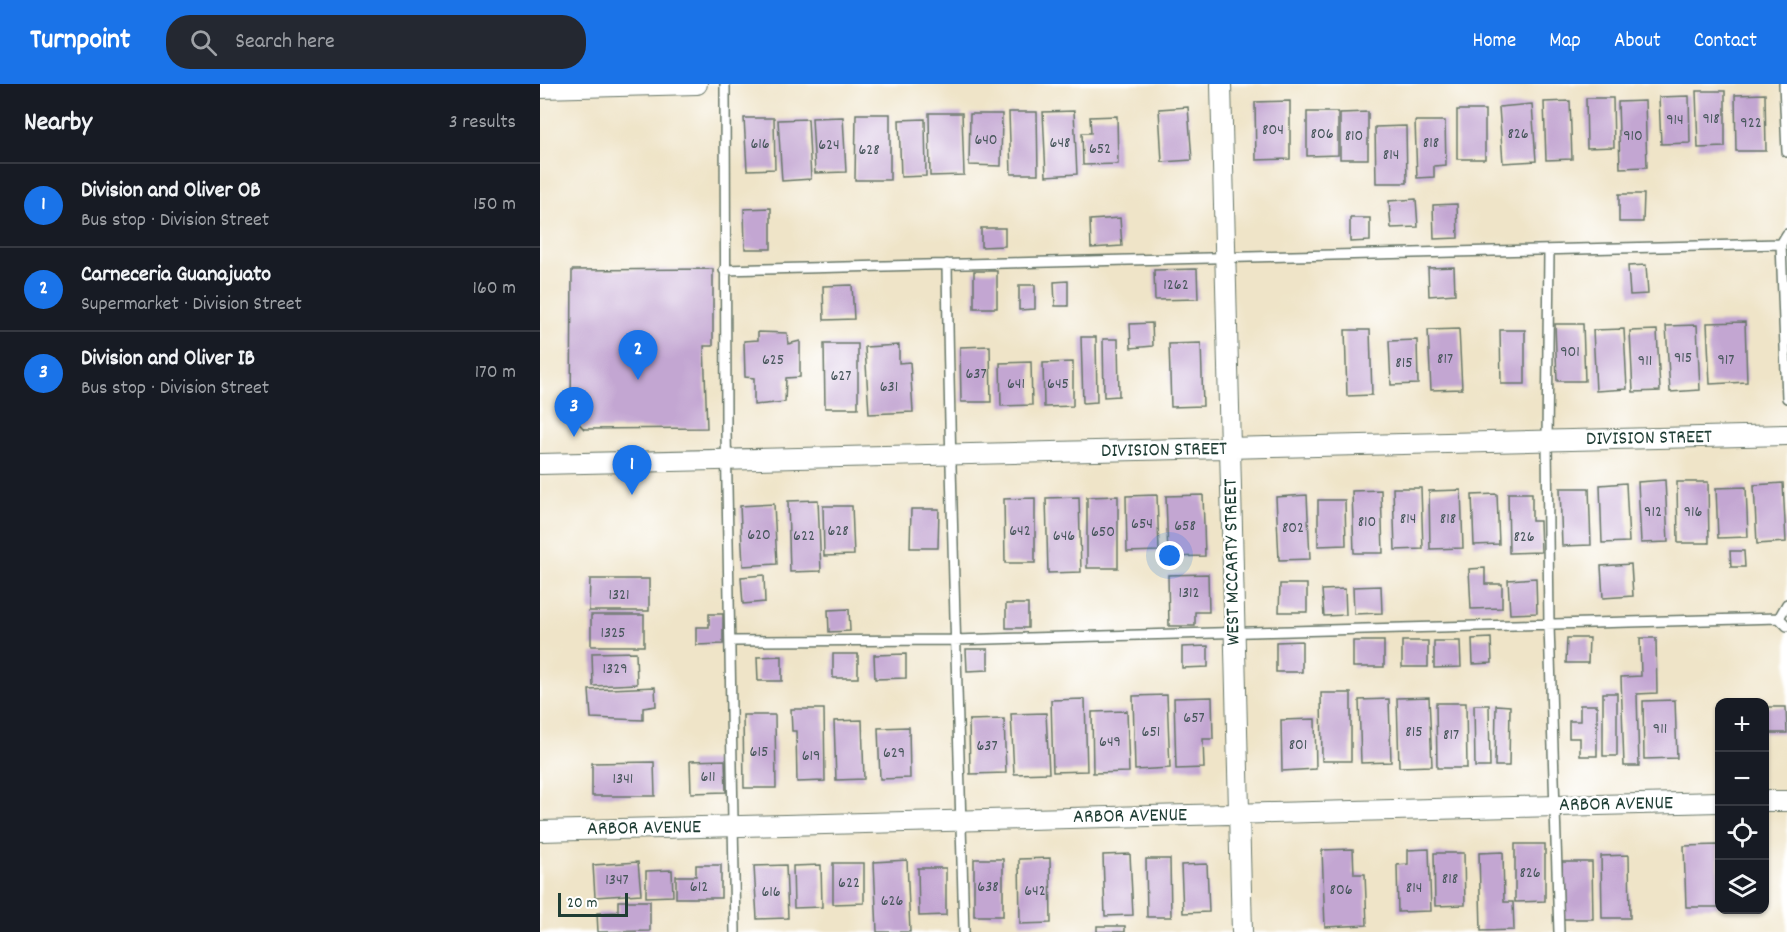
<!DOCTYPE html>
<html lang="en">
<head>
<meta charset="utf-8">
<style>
  :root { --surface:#171b24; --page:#242831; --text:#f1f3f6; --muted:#9ea1a6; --line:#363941; --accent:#1a73e8 }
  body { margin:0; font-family:Dekko,sans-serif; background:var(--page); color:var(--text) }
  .controls { position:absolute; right:18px; bottom:18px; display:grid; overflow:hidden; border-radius:12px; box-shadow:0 2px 4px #0004 }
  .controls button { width:54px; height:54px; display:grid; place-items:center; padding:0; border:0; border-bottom:2px solid var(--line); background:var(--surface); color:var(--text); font:30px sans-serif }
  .scale { position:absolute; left:18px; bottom:15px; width:70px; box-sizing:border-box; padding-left:6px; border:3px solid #1f3d34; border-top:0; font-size:16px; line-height:21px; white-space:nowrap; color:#1f3d34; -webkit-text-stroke:4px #fff; paint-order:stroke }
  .you { position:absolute; left:630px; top:472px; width:21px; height:21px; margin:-15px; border:4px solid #fff; border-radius:50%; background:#1a73e8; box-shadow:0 0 0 9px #1a73e833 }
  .badge { display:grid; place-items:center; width:39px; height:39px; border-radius:50%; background:var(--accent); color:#fff; font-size:20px; font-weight:700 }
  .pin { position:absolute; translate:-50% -50px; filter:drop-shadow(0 2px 3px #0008) }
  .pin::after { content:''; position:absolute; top:32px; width:21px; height:18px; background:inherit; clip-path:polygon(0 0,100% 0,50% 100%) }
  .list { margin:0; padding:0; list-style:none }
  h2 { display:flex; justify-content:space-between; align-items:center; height:78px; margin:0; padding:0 24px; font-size:26px }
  h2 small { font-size:20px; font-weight:400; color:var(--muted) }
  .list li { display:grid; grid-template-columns:39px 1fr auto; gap:18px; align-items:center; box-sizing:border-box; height:84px; padding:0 24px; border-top:2px solid var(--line) }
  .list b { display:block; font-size:22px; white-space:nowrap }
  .list p { margin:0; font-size:20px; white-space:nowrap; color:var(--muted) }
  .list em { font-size:20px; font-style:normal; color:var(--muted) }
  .icon { flex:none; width:33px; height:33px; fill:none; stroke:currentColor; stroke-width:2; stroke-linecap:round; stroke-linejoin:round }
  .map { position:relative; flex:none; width:1247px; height:848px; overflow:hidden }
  header { display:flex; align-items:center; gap:36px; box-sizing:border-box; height:84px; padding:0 30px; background:var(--accent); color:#fff }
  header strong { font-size:28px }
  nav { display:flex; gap:33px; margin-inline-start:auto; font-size:21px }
  .search { width:420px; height:54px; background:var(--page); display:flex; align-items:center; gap:15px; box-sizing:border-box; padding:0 21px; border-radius:24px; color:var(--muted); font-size:22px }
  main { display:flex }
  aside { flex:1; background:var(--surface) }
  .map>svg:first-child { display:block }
  .building { fill:#c3a6d2 }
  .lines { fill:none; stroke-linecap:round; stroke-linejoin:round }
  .lane-casing { stroke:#687768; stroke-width:12 }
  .street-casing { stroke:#687768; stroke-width:22 }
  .lane { stroke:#fff; stroke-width:9 }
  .street { stroke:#fff; stroke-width:20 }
  .labels { text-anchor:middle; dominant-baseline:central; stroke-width:5; stroke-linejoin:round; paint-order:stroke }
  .number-label { font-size:16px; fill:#48575c }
  .street-label { font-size:20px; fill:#1f3d34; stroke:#fff }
</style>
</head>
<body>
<header>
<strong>Turnpoint</strong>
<div class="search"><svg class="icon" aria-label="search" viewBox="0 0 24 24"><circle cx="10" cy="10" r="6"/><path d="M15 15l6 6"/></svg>Search here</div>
<nav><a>Home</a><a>Map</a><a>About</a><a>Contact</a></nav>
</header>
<main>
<aside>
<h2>Nearby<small>3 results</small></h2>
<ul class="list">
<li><span class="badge">1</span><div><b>Division and Oliver OB</b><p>Bus stop · Division Street</p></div><em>150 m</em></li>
<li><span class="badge">2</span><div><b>Carneceria Guanajuato</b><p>Supermarket · Division Street</p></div><em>160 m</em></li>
<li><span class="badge">3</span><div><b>Division and Oliver IB</b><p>Bus stop · Division Street</p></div><em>170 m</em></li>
</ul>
</aside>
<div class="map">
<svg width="1247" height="848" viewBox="0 0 1247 848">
  <rect width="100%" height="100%" fill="#fff"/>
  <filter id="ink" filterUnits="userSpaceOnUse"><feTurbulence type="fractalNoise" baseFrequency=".0167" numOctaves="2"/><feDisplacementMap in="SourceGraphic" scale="12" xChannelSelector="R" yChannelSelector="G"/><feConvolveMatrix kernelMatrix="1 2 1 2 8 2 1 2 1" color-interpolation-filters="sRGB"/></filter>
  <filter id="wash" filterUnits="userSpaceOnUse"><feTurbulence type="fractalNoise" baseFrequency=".008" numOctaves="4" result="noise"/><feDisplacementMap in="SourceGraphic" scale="24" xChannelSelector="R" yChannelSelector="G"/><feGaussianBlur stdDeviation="1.35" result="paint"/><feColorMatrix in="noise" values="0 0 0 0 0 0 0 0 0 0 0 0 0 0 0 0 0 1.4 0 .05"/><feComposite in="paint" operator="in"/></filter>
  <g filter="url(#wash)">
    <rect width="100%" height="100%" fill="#efe4c8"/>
    <g id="blocks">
      <path class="building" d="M1156,7H1185V63L1158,64Z
        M1225,10L1226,67H1196L1195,11Z
        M1149,12L1150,59L1121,60L1119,13Z
        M1046,14H1073L1074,63L1047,64Z
        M750,17V75L716,76L715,18Z
        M1030,17L1032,75L1006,76L1004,18Z
        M1105,17L1107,83L1080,84L1078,18Z
        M992,20L996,77L963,79L959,23Z
        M648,23L652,76L622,78L619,25Z
        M917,26H945V75H917Z
        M534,27L537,90L506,92L503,28Z
        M469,28H497L498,90H471Z
        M767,28H798V71L767,72Z
        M828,28V75H800V29Z
        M389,29H422L424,91L390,92Z
        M316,30H350V96H315Z
        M430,30H462L461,82L429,81Z
        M577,32L578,80L543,81L542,49H551L550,33Z
        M303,33L306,88L275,89L272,34Z
        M204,34H234L235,85L207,86Z
        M268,35L271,95L242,97L238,36Z
        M385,35L386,92L361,93L359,36Z
        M875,37H905L906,81L894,82V93L877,94Z
        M866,42L867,99H836L835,43Z
        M1079,110H1104L1103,138H1079Z
        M876,115L878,143L851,144L849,117Z
        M917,120L918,154L894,155L893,121Z
        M231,124V165H205L204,125Z
        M580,134L582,162L551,164L550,136Z
        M810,134H830V157L810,158Z
        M441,144H465V162L441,163Z
        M1106,181L1108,210L1090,211L1088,182Z
        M914,183L915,210L889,212L888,184Z
        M173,185V262H164L167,344L44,345L31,331L32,186Z
        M657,185L658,215L615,216L614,186Z
        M434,187H457V224H434Z
        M528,197V222H515L514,198Z
        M312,201L314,235L284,236L283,202Z
        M479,201H495V225L479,226Z
        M1205,238L1207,298L1170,300L1167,239Z
        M612,239L613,262L591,264L590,240Z
        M1015,240H1043L1045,297H1017Z
        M1157,241L1160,306L1130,308L1126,242Z
        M919,245L922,305L891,306L888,246Z
        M1084,245L1087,305L1056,307L1053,246Z
        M805,246H830L832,311L807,312Z
        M960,246H985V300H961Z
        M1117,246L1120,307L1093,308L1090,247Z
        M218,248L247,249L248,260L260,257V293L246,294L245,318L214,321V294L205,293L204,257L218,256Z
        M541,253H556L557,318L543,319Z
        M563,255H578L579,312L564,313Z
        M877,256L878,300L851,301L849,257Z
        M661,259L663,322L631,323L629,260Z
        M284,260H318V324H285Z
        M359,261V279L370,278L373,328L329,330L325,263Z
        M450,262L451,318H421L420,263Z
        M491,278L492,321L461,322L460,279Z
        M533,278V322L504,323L503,279Z
        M1125,396L1128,458L1101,459L1098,398Z
        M1137,398H1168L1169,459H1138Z
        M1086,399L1089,458L1062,459L1060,401Z
        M1243,399L1246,458L1217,460L1214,401Z
        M1206,403L1208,453L1178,454L1176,404Z
        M853,404H881L883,465L855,466Z
        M1020,404H1049L1051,461L1022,462Z
        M841,406L843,469H814L812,407Z
        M921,406L923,464L890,465L889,407Z
        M968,409H992V437H1000L1001,468L969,469Z
        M957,410L959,460L934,461L932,411Z
        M617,411L619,467L587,468L586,412Z
        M663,411L665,472L628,473L626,412Z
        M767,411L770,475L739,476L736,413Z
        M578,412V484H547V413Z
        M539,413L541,488L508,489L506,414Z
        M495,414V479H465L464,415Z
        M278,416L281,487L250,488L248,417Z
        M778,416H805L806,461L778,462Z
        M234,420L237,480L203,482L200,422Z
        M283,422H312L314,471L284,472Z
        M371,425H399L398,464H370Z
        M1190,467H1204L1205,483H1191Z
        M1091,480L1093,512L1063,514L1061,482Z
        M945,484V500H962V524L931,525L929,485Z
        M668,490L669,528H655V542H629L628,491Z
        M224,491L225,518L203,520L201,493Z
        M996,494L997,529L970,530L968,496Z
        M50,495H109V527H49Z
        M740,500H767V528H739Z
        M841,502L842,529L814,530L813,503Z
        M805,505L806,531L784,532L782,506Z
        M466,520H488V544H466Z
        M309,525L310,547L289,548L288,526Z
        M169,530H183V560L156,561V543H169Z
        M51,531H104V562H51Z
        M951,554L952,579L933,580L932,555Z
        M1027,554H1049L1048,579H1026Z
        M1100,554H1116L1117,609L1097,610L1099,682H1084L1081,593L1101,592Z
        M762,557V588H736V558Z
        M813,557H844V583H813Z
        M862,557H888V583H862Z
        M894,557H920L921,583L894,584Z
        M668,562V583L642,584V563Z
        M426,565H448V586L427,587Z
        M96,568L97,600L53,602L52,569Z
        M293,570H318V594H293Z
        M366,570V594L335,595L334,571Z
        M242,572V597H218L217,573Z
        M115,603L116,622L103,624V636L51,634L49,606Z
        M781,609H811V677H782Z
        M1063,609H1077V672H1063Z
        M627,611L630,684L595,686L593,612Z
        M672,613L673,655H663L664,684L636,685L634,614Z
        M889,613L892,682L859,683L857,614Z
        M545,615L547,687L513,688L511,616Z
        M849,615L851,678L821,679L819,616Z
        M1135,616L1137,674L1104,675L1103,617Z
        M896,619H926L927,684H897Z
        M934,621H949L950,683H935Z
        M956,621L970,622L969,682H955Z
        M1040,621H1057V672H1040V654H1029V637H1040Z
        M1224,623H1246L1247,649H1224Z
        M251,625H284L285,697L257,698L256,647H252Z
        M587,627L589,688L553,689L552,628Z
        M506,629L509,689L474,690L471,630Z
        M203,631H235L236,704H204Z
        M464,635L466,689L430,690L429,636Z
        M775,635L776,685L742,687L741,636Z
        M322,636L324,695L296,696L294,637Z
        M369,643L370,694L340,695L338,644Z
        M185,676L186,708L151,709L150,677Z
        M114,678L115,712H52V679Z
        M975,760H1005V817L975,818Z
        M1178,761L1179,823H1146L1144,762Z
        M813,765L814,790H825L827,841L785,843L782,766Z
        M889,765L891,827L858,828L857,781L868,780V766Z
        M963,768L964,818H973L974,846L941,847L939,769Z
        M894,769H924L925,821L895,822Z
        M590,770L593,831L565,832L563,771Z
        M1089,771L1090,834H1062L1061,772Z
        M510,774L511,839L480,840L479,775Z
        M434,775H463V832H434Z
        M606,775H630L631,833H607Z
        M367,776L370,848H337L334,778Z
        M98,778L101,810L55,813L53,781Z
        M1022,778H1052L1053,835H1023Z
        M293,779H324V819L293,820Z
        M667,780L669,828L643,829L641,781Z
        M156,781H181V814H136V792H156Z
        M246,781L248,834L217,835L214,782Z
        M281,781L282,823L254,824L253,782Z
        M378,784H406V831L379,832Z
        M132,786L133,812L106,813V787Z
        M78,817H110V847L58,848L57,829L78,828Z
        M557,842H585V848H557Z"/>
    </g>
  </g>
  <g filter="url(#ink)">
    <use href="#blocks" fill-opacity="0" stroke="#687768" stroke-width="1.5"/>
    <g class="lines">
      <defs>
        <path id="lane" d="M185,0L186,347L195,848
          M1244,0L1247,68
          M1247,150L1241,160L1247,314
          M1009,167L1007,357L1009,542L1019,848
          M407,180C410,403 418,625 424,848
          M184,186L1241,160
          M1247,520L1239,534L1247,542
          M192,557L413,556L1239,534"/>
        <path id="street" d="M681,0L702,848
          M0,4L157,0
          M0,380L1247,351
          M1224,717H1247
          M0,747L1180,718"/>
      </defs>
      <use href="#lane" class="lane-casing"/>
      <use href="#street" class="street-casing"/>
      <use href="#lane" class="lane"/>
      <use href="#street" class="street"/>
    </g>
  </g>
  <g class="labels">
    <g class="number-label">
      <text x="1171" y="35">918</text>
      <text x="1135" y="36">914</text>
      <text x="1211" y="39">922</text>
      <text x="733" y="46">804</text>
      <text x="782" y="50">806</text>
      <text x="978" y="50">826</text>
      <text x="814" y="52">810</text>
      <text x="1093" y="52">910</text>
      <text x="446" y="56">640</text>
      <text x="520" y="59">648</text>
      <text x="891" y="59">818</text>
      <text x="220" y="60">616</text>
      <text x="289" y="61">624</text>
      <text x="560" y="65">652</text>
      <text x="329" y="66">628</text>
      <text x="851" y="71">814</text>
      <text x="636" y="201">1262</text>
      <text x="1030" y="268">901</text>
      <text x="1143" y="274">915</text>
      <text x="905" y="275">817</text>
      <text x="233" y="276">625</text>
      <text x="1186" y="276">917</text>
      <text x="1105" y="277">911</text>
      <text x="864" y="279">815</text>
      <text x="436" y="290">637</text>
      <text x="301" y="292">627</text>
      <text x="476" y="300">641</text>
      <text x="518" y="300">645</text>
      <text x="349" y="303">631</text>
      <text x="1113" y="428">912</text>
      <text x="1153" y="428">916</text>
      <text x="868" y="435">814</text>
      <text x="908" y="435">818</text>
      <text x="827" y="438">810</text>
      <text x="602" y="440">654</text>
      <text x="645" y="442">658</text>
      <text x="753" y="444">802</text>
      <text x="298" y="447">628</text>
      <text x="480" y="447">642</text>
      <text x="563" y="448">650</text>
      <text x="219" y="451">620</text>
      <text x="264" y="452">622</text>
      <text x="524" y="452">646</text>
      <text x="984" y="453">826</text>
      <text x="649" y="509">1312</text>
      <text x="79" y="511">1321</text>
      <text x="73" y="549">1325</text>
      <text x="75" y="585">1329</text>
      <text x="654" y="634">657</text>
      <text x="1120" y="645">911</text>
      <text x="611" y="648">651</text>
      <text x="874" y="648">815</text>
      <text x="911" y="651">817</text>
      <text x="570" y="658">649</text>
      <text x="758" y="661">801</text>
      <text x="447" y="662">637</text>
      <text x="219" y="668">615</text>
      <text x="354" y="669">629</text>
      <text x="271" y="672">619</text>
      <text x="168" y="693">611</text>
      <text x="83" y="695">1341</text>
      <text x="990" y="789">826</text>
      <text x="910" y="795">818</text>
      <text x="77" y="796">1347</text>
      <text x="309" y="799">622</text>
      <text x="159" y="803">612</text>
      <text x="448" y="803">638</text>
      <text x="874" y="804">814</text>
      <text x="801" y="806">806</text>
      <text x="495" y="807">642</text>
      <text x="231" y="808">616</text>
      <text x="352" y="817">626</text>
    </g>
    <g class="street-label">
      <text transform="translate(1109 355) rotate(-1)">DIVISION STREET</text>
      <text transform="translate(624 367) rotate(-1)">DIVISION STREET</text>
      <text transform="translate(693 478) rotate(-91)">WEST MCCARTY STREET</text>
      <text transform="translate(1076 721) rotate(-1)">ARBOR AVENUE</text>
      <text transform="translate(590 733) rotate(-1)">ARBOR AVENUE</text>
      <text transform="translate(104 745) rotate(-1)">ARBOR AVENUE</text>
    </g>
  </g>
</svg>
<div class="controls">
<button>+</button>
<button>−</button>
<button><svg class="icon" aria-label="locate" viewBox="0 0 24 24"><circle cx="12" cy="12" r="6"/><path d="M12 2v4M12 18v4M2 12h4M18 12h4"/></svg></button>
<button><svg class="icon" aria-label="layers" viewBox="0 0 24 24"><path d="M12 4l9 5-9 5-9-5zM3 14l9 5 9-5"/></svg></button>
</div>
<div class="scale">20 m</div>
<div class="you"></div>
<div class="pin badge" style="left:92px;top:411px">1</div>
<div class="pin badge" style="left:98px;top:296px">2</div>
<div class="pin badge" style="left:34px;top:353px">3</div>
</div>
</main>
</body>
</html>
